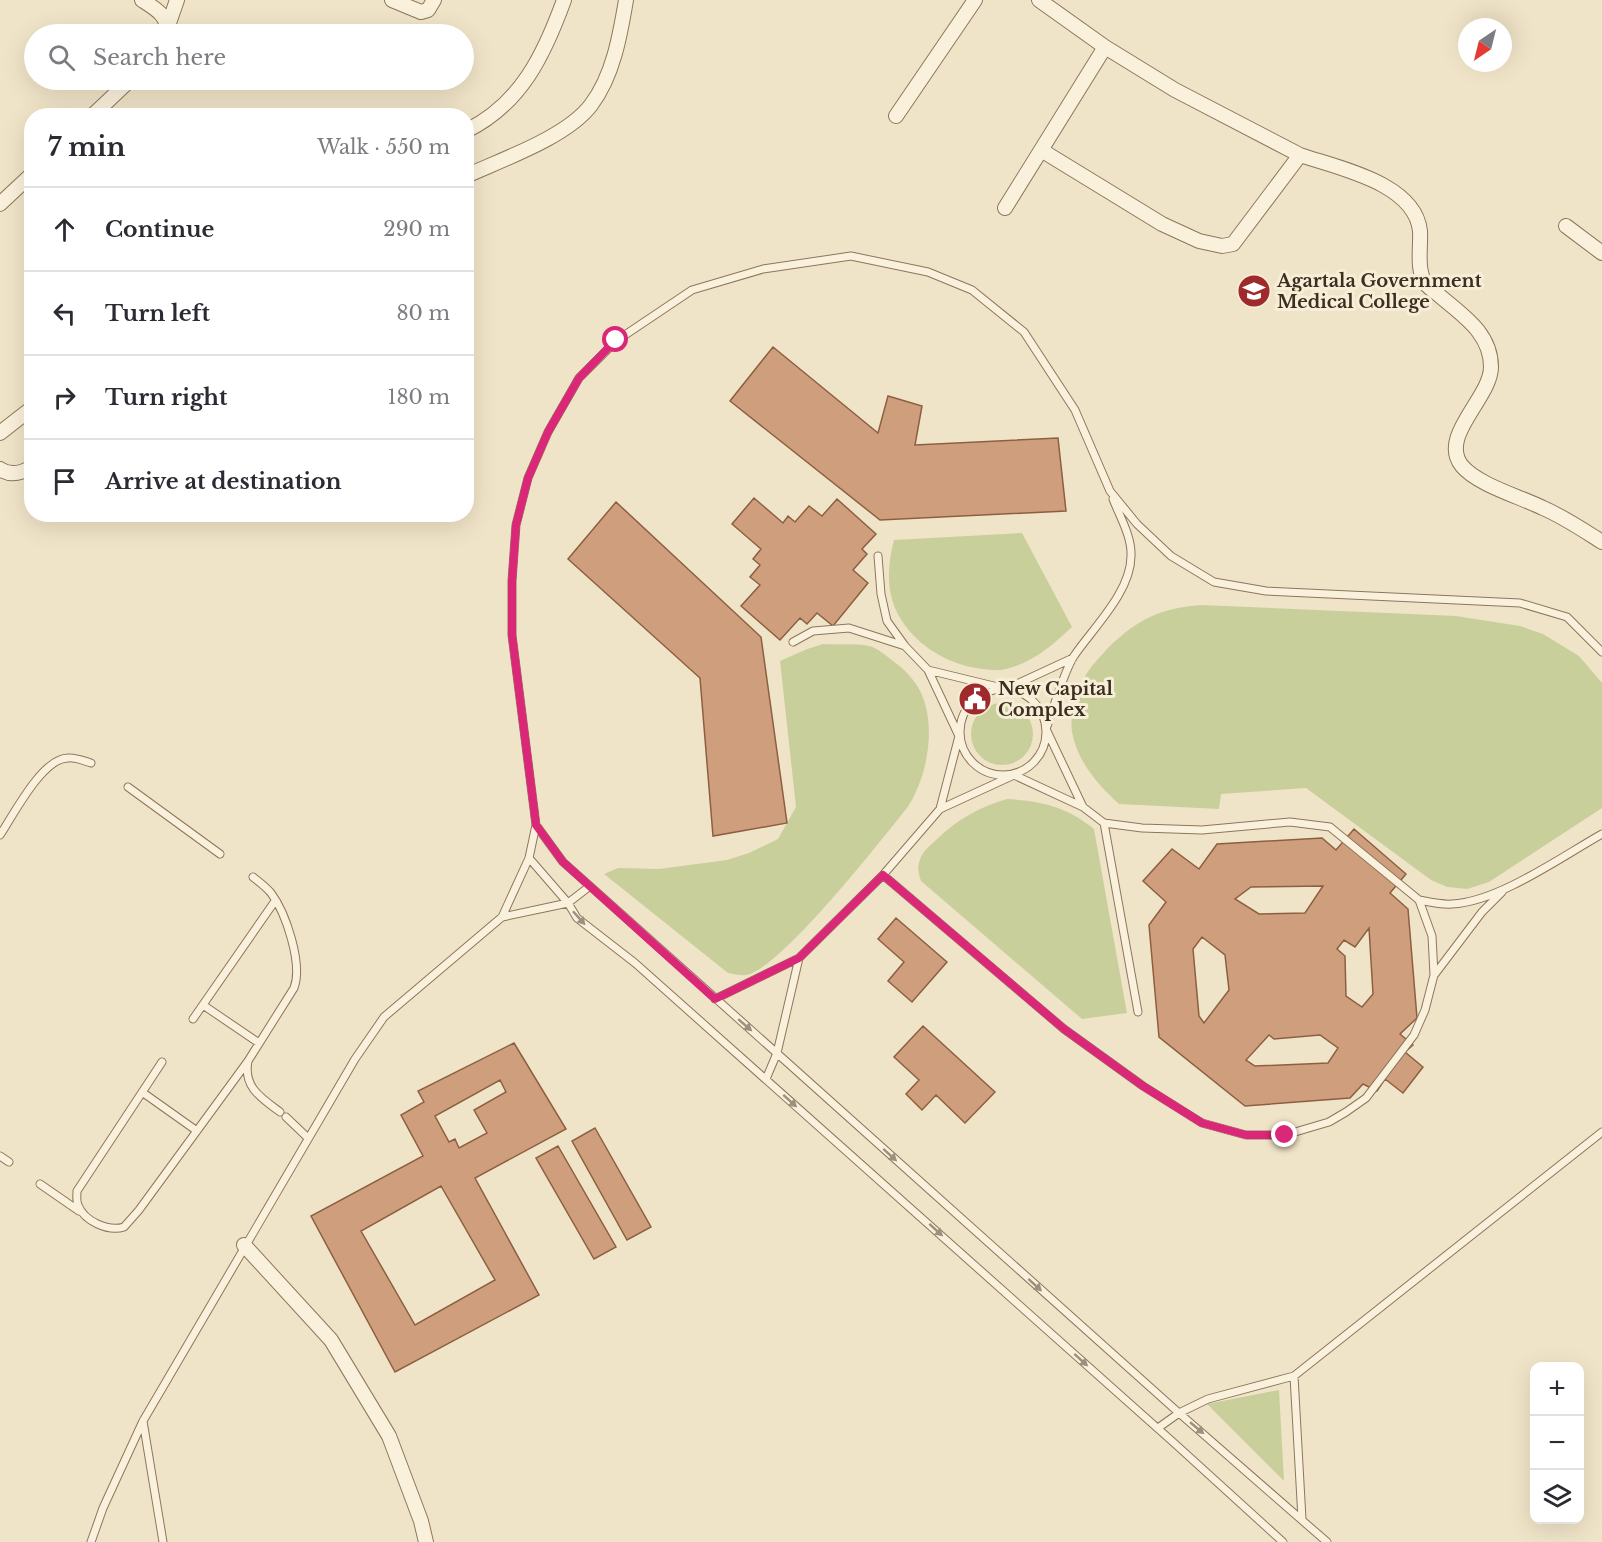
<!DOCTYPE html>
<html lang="en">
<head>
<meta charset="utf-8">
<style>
  :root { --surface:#fff; --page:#f2f2f3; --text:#2b2b33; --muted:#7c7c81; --line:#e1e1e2 }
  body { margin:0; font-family:"Libre Baskerville",serif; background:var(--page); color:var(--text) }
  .controls { position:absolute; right:18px; bottom:18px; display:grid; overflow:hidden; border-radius:12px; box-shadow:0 6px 24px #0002 }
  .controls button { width:54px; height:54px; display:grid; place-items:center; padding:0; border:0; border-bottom:2px solid var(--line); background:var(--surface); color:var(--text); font:30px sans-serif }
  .compass { position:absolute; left:1458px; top:18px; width:54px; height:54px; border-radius:50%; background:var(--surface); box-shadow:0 6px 24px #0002; rotate:215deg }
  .stop { position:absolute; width:18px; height:18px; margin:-14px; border:4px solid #db2777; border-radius:50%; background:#fff }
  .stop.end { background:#db2777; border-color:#fff; box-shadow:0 2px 6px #0008 }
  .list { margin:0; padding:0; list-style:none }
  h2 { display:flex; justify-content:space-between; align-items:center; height:78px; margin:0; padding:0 24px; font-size:26px }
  h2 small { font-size:20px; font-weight:400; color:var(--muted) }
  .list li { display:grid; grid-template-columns:39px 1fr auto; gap:18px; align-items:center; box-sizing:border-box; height:84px; padding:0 24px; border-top:2px solid var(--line) }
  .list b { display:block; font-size:22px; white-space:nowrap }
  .list em { font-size:20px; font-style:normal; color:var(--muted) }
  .icon { flex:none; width:33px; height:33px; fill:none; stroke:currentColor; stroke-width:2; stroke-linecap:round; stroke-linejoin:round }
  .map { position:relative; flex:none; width:1602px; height:1542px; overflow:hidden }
  .search { position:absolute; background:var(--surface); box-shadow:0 6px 24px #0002; left:24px; top:24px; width:450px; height:66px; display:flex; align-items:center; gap:15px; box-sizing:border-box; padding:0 21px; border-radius:33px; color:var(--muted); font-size:22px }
  .panel { position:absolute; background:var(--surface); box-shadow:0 6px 24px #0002; left:24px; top:108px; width:450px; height:414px; border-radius:24px }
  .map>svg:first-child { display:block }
  .green { fill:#c9cf9b }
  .building { fill:#cf9f7d; stroke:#8d5f41; stroke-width:1.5; fill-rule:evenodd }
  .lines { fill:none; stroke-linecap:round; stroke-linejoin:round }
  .lane-casing { stroke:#8d765c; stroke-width:9 }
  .street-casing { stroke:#8d765c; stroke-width:16 }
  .lane { stroke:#faf1dc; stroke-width:7 }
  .street { stroke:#faf1dc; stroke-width:14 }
  .oneway { fill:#9c907e }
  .route { stroke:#db2777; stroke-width:8 }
  .labels { text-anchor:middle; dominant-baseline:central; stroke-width:6; stroke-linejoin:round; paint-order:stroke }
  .poi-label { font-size:18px; font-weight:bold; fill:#3d2e20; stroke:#f7eed8; text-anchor:start }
</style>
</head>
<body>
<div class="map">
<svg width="1602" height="1542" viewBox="0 0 1602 1542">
  <rect width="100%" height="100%" fill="#f0e4c8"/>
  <path class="green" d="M1022,533L1072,627C1053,645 1032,663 1006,669C999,671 990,670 983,669C947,665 910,643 895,608C886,586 888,563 894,540Z
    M1201,605L1456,616L1520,626L1543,634L1579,656L1602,683V808L1489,882L1467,889L1447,887L1431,880L1306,788L1221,794L1219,809L1119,804C1098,785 1077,761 1072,732C1070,718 1074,708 1079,696C1081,690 1082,684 1084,678C1090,667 1099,658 1107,649C1136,620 1160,608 1201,605Z
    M823,644C838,645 855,643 869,646C878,648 886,656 893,661C900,666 908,673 913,680C940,713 929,776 907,808C881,840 781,969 746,975C741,976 734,974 728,973L604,874L618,868L659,869L727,860L749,853L778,839L796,807L780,661L807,649Z
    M971 734a31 31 0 1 1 62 0a31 31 0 1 1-62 0Z
    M1007,799C1041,801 1066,806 1094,829L1127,1013L1082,1019L921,881C919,875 917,869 919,863C921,853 928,847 935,841C956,820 979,807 1007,799Z
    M1279,1390L1284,1481L1207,1404Z"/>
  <path class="building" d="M773,347L878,433L888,396L922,406L915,445L1058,438L1066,511L880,520L730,401Z
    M754,498L783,523L788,516L795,522L809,506L822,516L837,499L876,534L862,549L867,554L853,570L868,583L833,626L817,613L807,624L800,618L780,640L741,606L760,585L750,577L760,565L753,559L761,549L732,524Z
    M616,502L761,637L787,823L713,836L700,678L568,559Z
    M1354,829L1406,874L1390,893L1408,909L1417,1018L1400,1034L1413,1045L1405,1052L1423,1067L1403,1093L1385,1079L1377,1091L1363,1084L1350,1098L1245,1106L1159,1037L1149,925L1166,902L1143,881L1172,849L1199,869L1217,844L1322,838L1336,850ZM1323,886L1305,913L1259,914L1235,899L1251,887ZM1369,928L1373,994L1362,1007L1346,996L1345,956L1337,949L1344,940L1355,947ZM1202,937L1225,955L1229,990L1204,1023L1199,1016L1193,949ZM1269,1035L1274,1039L1320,1035L1338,1048L1328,1063L1255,1066L1246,1060Z
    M896,918L947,962L912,1002L888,981L904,962L878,939Z
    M923,1026L995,1092L965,1123L936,1095L922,1110L906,1094L919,1080L894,1057Z
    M514,1043L566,1129L475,1178L539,1295L395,1372L311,1216L423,1156L401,1115L424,1102L418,1091ZM500,1080L506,1092L474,1110L487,1133L459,1148L455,1139L449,1142L435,1116ZM441,1186L495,1280L415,1325L361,1231Z
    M595,1128L651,1227L627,1240L572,1141Z
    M558,1146L616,1247L594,1259L536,1158Z"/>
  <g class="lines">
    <defs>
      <path id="lane" d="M1113,499C1120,517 1132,537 1131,556C1131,592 1093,628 1074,656C1064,671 1053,710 1046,729L1083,807L1104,823L1138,1012
        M878,556L881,594L887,621L905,646L928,670L1006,689L1073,658
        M793,642L813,631L849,628L905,646
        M960 732a43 43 0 1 1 86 0a43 43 0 1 1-86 0Z
        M128,787L220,854
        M940,809L1014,775L1083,807
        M1104,823L1142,828L1202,830L1290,822L1330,827L1419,900
        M536,825L563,862L590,886L1179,1413L1327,1542
        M0,835C13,816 42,758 68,758C75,757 84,761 91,763
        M529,858L568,903L577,918L635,963L1173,1442L1283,1542
        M883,875L1064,1029L1143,1086L1202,1123L1246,1135H1285L1329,1122L1346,1112L1366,1098L1414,1035L1425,1010L1434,975L1432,936L1419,900C1430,902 1441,905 1452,904C1498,902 1561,857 1602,834
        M253,877C259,882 266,887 271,893C286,913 303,964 294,988L248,1061C243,1087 261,1098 280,1112
        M502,917L529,858L536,825L512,635V581L516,525L528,478L548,432L579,378L616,341L692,290L763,269L851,256L928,272L972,290L1024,332L1075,410L1110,491L1137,524L1171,556L1214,582L1266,591L1520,603L1567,617L1602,652
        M1435,974L1482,912L1502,892
        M715,999L799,958L883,875L940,809L959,736L928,670
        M203,1005L259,1043
        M193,1019L275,901
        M162,1062L77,1191C77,1196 76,1201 78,1205C84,1221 108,1232 124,1227L139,1210L248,1061
        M766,1079L777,1053L799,958
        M142,1092L197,1131
        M286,1117L308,1138
        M0,1156L9,1162
        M40,1184L79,1211
        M1294,1376L1302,1519
        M143,1421L163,1542
        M1158,1428L1179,1413L1208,1399L1294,1376L1602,1132
        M91,1542L103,1508L143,1421L355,1059L384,1017L502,917L568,903L590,886"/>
      <path id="street" d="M142,0C156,9 169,16 167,34
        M392,0L421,12L428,10L434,0
        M1039,0L1105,47L1175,90L1300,155L1233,244L1222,246L1199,241L1162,224L1041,150
        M168,26L177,0
        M92,116L130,80
        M896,116L975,0
        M466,131C521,104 544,55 564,0
        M1300,155C1338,168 1415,183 1420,231C1421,247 1416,271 1426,284C1430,289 1436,292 1440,296C1463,316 1491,333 1491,367C1491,398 1438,436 1462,466C1478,485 1521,497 1543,508C1564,517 1583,530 1602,542
        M466,176C503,159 567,137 591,105C613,76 620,36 626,0
        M0,204L32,174
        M1005,208L1105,47
        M1566,226L1602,253
        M0,433L32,408
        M0,469C10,476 22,473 32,467
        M244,1245L331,1340L389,1436L421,1521L426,1542"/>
    </defs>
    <use href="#lane" class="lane-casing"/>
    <use href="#street" class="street-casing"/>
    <use href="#lane" class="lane"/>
    <use href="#street" class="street"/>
  </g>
  <defs><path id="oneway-solid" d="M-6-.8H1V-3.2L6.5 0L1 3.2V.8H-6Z" transform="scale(1.5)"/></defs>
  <g class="oneway">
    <use href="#oneway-solid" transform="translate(579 918) rotate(48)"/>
    <use href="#oneway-solid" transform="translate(745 1025) rotate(41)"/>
    <use href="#oneway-solid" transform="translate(790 1101) rotate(42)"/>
    <use href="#oneway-solid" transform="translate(890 1155) rotate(42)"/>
    <use href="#oneway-solid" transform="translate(936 1230) rotate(42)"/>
    <use href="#oneway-solid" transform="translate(1035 1285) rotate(42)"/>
    <use href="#oneway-solid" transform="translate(1081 1360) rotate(42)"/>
    <use href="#oneway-solid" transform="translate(1197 1428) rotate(40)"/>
  </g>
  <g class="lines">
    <path class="route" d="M616,340L579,378L548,432L528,478L516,525L512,581V635L536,825L563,862L715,999L799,958L883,875L1064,1029L1143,1086L1202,1123L1246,1135H1285"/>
  </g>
  <defs>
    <symbol id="university-disc" viewBox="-11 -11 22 22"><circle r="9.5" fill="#9e2a2b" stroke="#f7eed8"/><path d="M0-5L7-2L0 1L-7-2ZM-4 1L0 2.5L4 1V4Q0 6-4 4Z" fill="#fff"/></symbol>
    <symbol id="civic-disc" viewBox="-11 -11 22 22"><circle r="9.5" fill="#9e2a2b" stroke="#f7eed8"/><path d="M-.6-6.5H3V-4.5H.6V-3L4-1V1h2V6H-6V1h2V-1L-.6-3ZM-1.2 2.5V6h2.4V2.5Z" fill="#fff"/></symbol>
  </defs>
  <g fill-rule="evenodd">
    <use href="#university-disc" x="1235" y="272" width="38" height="38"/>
    <use href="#civic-disc" x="956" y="680" width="38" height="38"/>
  </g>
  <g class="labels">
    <g class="poi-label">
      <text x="1277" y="281">Agartala Government<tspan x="1277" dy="21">Medical College</tspan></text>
      <text x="998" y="689">New Capital<tspan x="998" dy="21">Complex</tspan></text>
    </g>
  </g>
</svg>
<div class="controls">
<button>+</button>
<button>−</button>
<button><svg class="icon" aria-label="layers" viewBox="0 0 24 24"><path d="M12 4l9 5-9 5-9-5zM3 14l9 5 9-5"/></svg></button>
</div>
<svg class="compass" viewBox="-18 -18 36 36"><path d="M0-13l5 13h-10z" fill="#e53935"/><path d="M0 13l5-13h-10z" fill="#7c7c81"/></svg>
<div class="stop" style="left:616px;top:340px"></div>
<div class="stop end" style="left:1285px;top:1135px"></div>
<div class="search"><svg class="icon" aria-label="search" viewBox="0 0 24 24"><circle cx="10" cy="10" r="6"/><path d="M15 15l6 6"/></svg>Search here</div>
<section class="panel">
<h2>7 min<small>Walk · 550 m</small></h2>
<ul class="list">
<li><svg class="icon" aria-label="ahead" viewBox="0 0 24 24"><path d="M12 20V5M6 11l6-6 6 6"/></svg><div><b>Continue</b></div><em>290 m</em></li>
<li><svg class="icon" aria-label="left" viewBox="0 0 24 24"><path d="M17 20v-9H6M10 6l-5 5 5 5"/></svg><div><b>Turn left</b></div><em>80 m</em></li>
<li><svg class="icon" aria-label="right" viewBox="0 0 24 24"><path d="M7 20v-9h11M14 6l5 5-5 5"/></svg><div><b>Turn right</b></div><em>180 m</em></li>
<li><svg class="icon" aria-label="arrive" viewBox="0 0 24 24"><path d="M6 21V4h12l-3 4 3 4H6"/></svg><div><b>Arrive at destination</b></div></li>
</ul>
</section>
</div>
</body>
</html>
